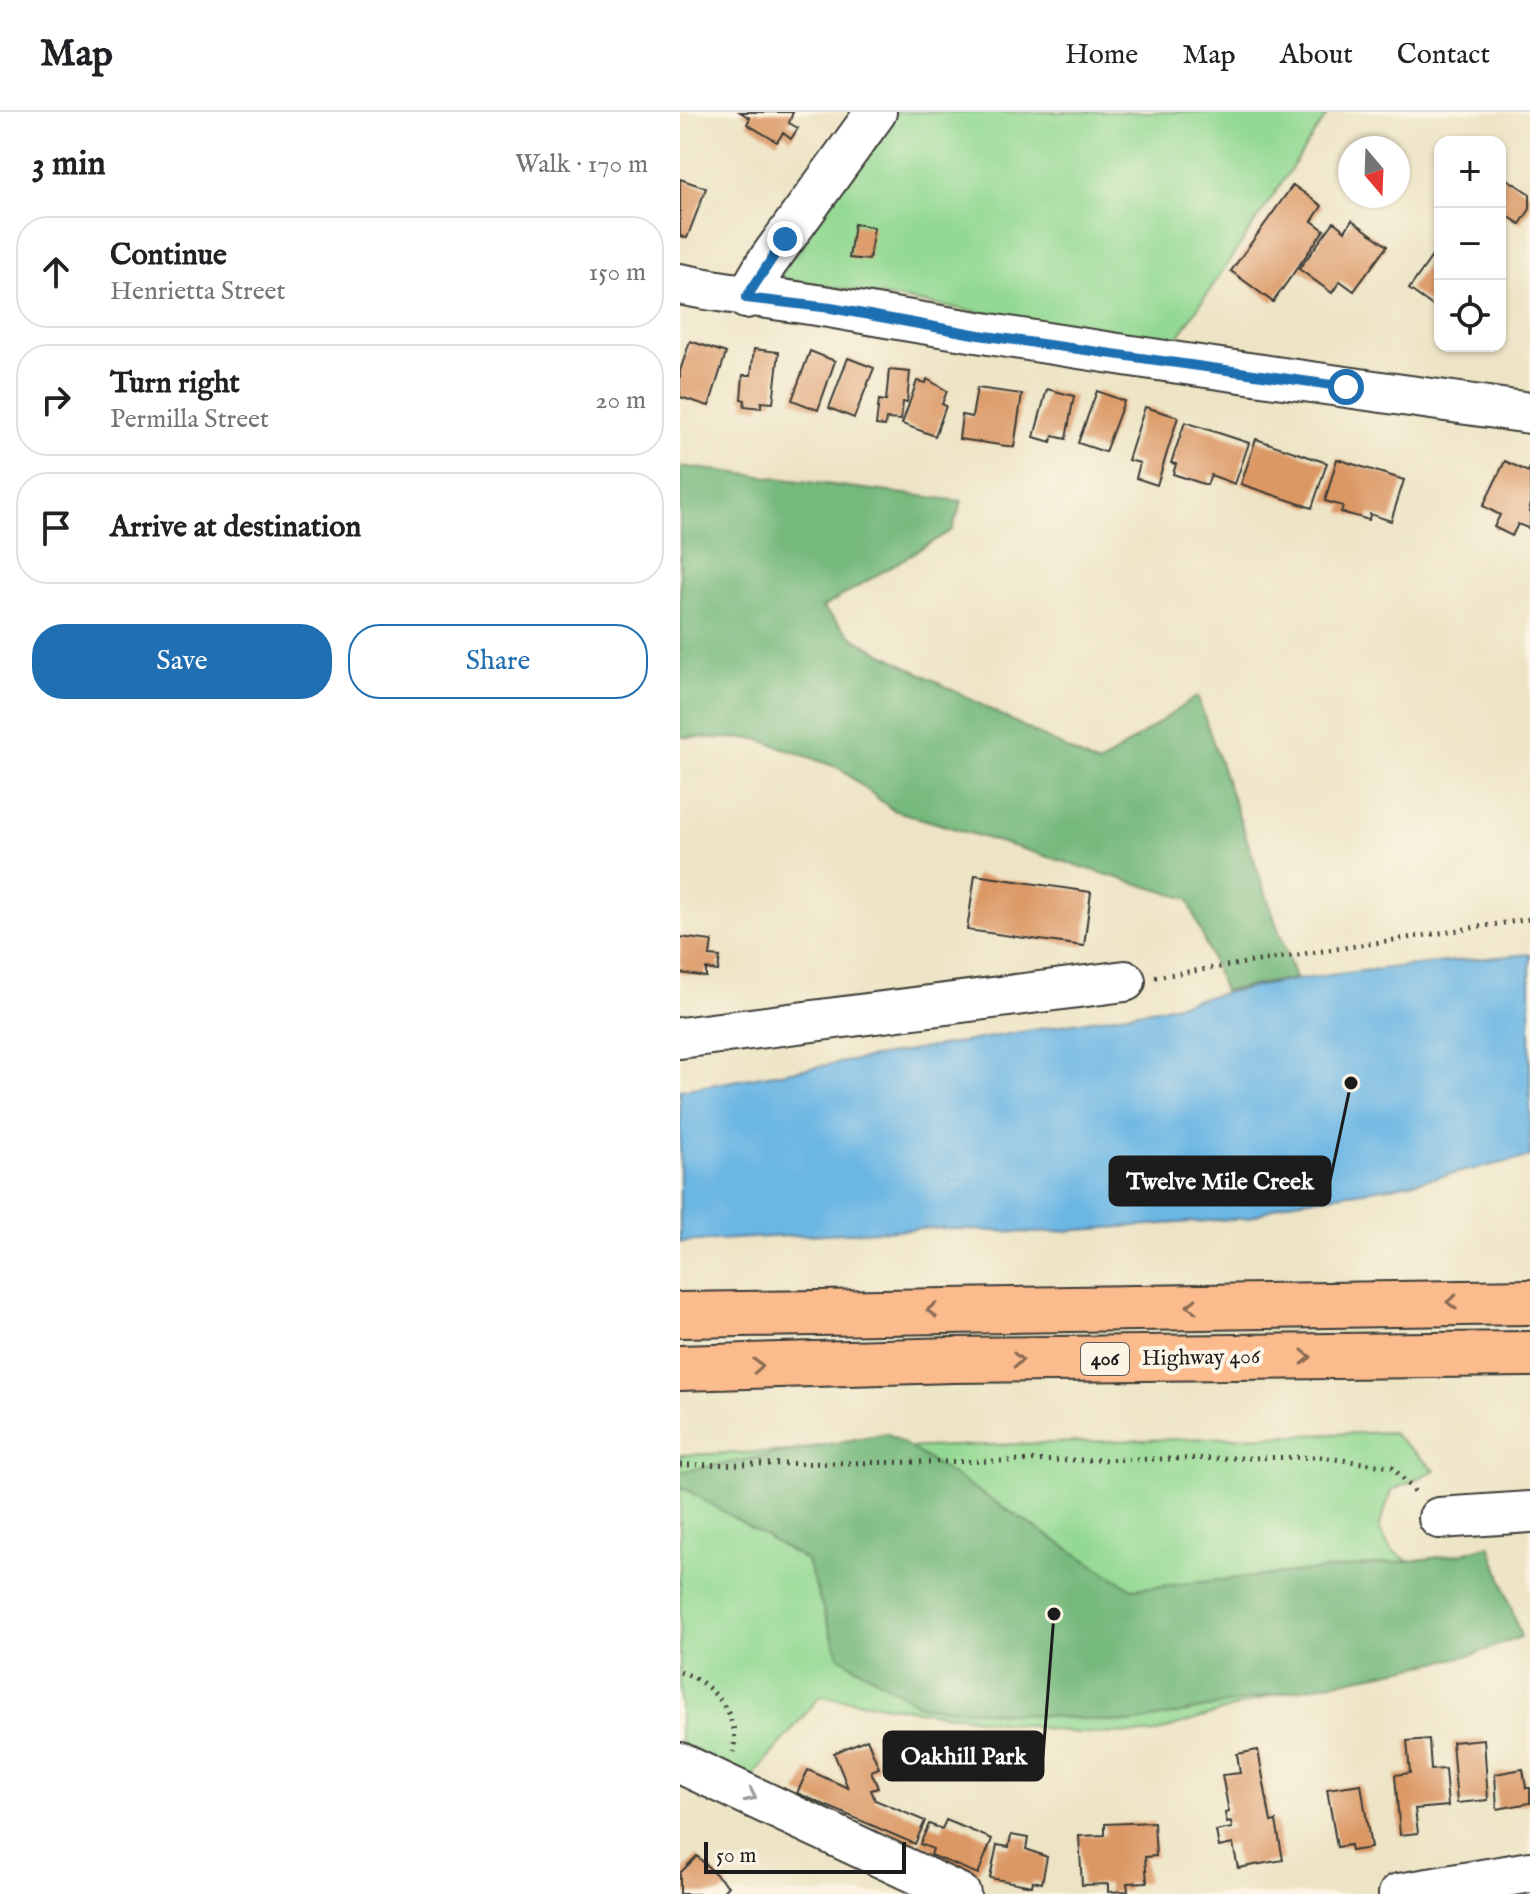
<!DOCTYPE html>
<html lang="en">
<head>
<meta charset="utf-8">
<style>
  :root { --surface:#fff; --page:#f2f2f2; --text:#202124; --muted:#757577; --line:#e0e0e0; --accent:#1f6fb2 }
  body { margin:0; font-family:"IM FELL English",serif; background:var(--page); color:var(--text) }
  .controls { position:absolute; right:24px; top:24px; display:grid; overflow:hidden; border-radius:16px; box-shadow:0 2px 6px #0004 }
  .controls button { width:72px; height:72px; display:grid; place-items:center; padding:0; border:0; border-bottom:2px solid var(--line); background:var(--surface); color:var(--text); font:40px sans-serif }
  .compass { position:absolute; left:658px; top:24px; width:72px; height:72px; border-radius:50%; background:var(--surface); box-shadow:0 2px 6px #0004; rotate:161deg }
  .scale { position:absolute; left:24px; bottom:20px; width:202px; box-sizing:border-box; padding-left:8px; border:4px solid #1c1c1c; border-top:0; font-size:22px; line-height:28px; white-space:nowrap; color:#1c1c1c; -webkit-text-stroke:6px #fcf5e5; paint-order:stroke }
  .stop { position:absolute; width:24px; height:24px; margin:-18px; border:6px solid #1f6fb2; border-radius:50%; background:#fff }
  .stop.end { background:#1f6fb2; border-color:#fff; box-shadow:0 2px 8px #0008 }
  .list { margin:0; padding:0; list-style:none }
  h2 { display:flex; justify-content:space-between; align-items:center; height:104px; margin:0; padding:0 32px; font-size:34px }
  h2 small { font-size:26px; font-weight:400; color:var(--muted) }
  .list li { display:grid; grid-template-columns:52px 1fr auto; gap:24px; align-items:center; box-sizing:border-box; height:112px; margin:0 16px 16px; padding:0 16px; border:2px solid var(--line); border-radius:32px }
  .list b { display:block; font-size:30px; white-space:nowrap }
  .list p { margin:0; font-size:26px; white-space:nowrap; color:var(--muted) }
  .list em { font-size:26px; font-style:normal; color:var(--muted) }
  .actions { display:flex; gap:16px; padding:24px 32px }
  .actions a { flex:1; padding:18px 0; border:2px solid var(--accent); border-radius:32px; text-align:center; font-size:28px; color:var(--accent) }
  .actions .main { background:var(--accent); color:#fff }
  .icon { flex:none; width:44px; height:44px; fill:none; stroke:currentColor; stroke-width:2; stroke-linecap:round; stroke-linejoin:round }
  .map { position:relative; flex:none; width:850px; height:1782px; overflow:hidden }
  header { display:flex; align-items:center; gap:48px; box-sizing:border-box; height:112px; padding:0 40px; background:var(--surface); border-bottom:2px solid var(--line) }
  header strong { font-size:38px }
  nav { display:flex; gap:44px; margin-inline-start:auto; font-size:28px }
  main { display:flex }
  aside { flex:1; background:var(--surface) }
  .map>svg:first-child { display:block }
  .green { fill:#93d993; stroke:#587a58; stroke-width:2 }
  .forest { fill:#76b97d; stroke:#496a4c; stroke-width:2 }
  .water { fill:#6bb6e4; stroke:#446980; stroke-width:2 }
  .building { fill:#db9865 }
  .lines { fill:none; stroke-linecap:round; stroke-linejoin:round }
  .minor-casing { stroke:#3b3a35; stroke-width:44 }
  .highway-casing { stroke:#3b3a35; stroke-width:48 }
  .path { stroke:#3b3a35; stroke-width:5; stroke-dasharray:2 6; stroke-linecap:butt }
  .minor { stroke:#fff; stroke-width:40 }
  .highway { stroke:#fbbb8d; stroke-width:44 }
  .oneway { stroke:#8c6c54 }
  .oneway2 { stroke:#999 }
  .route { stroke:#1f6fb2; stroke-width:10 }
  .labels { text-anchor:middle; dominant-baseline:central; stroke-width:8; stroke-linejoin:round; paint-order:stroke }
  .shield { fill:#fcf5e5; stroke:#5f5d58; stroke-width:2 }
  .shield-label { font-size:20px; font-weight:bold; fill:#1c1c1c }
  .street-label { font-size:22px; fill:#1c1c1c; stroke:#fcf5e5 }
  .leader { fill:none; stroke:#1c1c1c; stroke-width:3 }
  .callout-dot { fill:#1c1c1c; stroke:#fcf5e5; stroke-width:3 }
  .callout { fill:#1c1c1c; stroke:#1c1c1c; stroke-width:3 }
  .callout-label { font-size:24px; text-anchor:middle; font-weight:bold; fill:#fff }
</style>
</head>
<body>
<header>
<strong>Map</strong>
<nav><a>Home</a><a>Map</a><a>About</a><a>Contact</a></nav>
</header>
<main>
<aside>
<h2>3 min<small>Walk · 170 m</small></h2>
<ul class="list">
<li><svg class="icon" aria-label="ahead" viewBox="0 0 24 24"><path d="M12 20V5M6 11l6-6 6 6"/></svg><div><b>Continue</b><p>Henrietta Street</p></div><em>150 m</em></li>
<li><svg class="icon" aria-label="right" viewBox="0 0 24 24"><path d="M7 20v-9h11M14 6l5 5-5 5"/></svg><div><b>Turn right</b><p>Permilla Street</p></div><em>20 m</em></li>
<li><svg class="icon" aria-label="arrive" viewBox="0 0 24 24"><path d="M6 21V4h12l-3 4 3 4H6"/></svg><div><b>Arrive at destination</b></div></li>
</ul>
<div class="actions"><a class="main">Save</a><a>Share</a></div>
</aside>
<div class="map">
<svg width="850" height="1782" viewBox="0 0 850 1782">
  <rect width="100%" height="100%" fill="#fcf5e5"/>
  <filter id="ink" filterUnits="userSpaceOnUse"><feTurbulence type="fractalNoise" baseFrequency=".0125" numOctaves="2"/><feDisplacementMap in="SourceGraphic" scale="16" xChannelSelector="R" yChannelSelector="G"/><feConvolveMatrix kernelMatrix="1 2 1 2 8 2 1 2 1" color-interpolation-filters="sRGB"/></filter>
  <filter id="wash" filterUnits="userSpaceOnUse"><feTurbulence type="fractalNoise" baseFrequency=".006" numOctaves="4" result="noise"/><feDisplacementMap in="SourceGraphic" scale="32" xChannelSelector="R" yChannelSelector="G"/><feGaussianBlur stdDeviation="1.8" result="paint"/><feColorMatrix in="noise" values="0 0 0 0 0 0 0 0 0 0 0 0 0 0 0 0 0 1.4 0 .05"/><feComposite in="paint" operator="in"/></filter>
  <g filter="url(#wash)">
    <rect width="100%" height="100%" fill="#ede4c5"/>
    <path class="green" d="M211,0H649L493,233L103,167L99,155Z
      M711,1320L755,1358L711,1379L699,1416L711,1438L729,1449L744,1535L471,1622L397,1621L140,1584L71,1667L0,1631V1343Z"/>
    <path class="forest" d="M0,354L282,389L272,418L142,496L176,528L418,653L517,584L615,866L544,879L508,787L213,698L159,656L78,627L0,625Z
      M207,1321L452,1477L729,1449L780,1442L810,1433L841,1525L792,1543L452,1611L242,1594L159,1545L127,1449L0,1374V1360Z"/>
    <path class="water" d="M850,842V1045L711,1075L609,1090L569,1106L356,1121L254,1116L0,1130V978L482,896C603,863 726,854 850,842Z"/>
    <g id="blocks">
      <path class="building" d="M60,0H113L109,11L118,16L111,27L103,21L97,30L67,12L70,6Z
        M821,63L850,82V97L840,112L820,99Z
        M0,67L26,76L7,126L0,124Z
        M613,73L642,94L632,109L644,118L593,190L551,159Z
        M672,108L707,134L674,179L660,169L652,181L619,157L654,110L665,119Z
        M174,112L194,115L189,148L169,146Z
        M760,133V199L729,177Z
        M10,229L46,241L29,294L0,285V259Z
        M74,237L99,240L93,291L81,290V296L64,294L65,288L61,287L63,263H71Z
        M130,239L155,249L138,298L112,288Z
        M168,246L194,256L174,306L149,296Z
        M209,258L230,260L227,290H223L221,308L206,307L205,314L196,313L199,288L206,289Z
        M247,267L267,279L262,292L266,294L255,324L222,312L237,269L246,271Z
        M297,276L342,282L334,335L279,327L282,303L292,305Z
        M367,277L394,284L386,327L373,324L371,330L354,325Z
        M417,279L444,289L425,340L398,331Z
        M465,295L498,305L477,373L456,366L460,351L448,348Z
        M505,310L569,331L555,372L531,363L527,373L493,362L496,352L491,351Z
        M576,327L647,351L632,396L561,372Z
        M657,347L724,368L711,409L690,402L689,408L661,400L663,394L645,389Z
        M825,349L848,360L850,355V417L838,412L832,424L814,415L820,403L803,394Z
        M295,763L411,780L404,834L287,818Z
        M0,825L32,829L30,844L40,845L38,859L26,857V865L0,861Z
        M187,1627L199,1656L191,1659L198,1676L191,1678L195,1688L245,1709L235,1732L117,1681L128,1658L168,1676L154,1641Z
        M749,1627L751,1658L765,1657L768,1694L735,1697L738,1721L720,1723L715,1663L730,1661L727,1629Z
        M804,1627L808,1688L777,1691L772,1630Z
        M578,1638L591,1710L596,1709L603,1748L558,1756L553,1732L539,1735L536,1719L552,1716L551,1710L547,1711L545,1701L549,1700L542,1663L560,1661L557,1642Z
        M843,1657L846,1676H850V1691L817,1697L815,1662Z
        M681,1672L691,1736L671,1739L670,1733L657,1735L647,1677Z
        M266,1708L312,1727L298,1762L251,1743L253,1737L240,1732L249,1712L262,1717Z
        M474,1710L476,1744L465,1745L467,1770L447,1771L448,1779L428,1780V1772L402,1773L399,1724L425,1723V1712Z
        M331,1723L348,1726L346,1737L367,1745L362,1771L353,1769L352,1774L310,1766L317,1733L329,1735Z
        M17,1744L48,1774L41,1782H0V1761Z"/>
    </g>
  </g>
  <g filter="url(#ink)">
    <use href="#blocks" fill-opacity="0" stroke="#3b3a35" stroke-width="2"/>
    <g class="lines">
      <defs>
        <path id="minor" d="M0,172C52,183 103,187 155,196C386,237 618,268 850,301
          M66,186L86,152L196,0
          M0,926L445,869
          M759,1406L850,1400
          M0,1651L280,1782
          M719,1782L850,1760"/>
        <path id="highway" d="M0,1203L850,1190
          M0,1256L273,1248L850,1242"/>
      </defs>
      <use href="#minor" class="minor-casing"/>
      <use href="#highway" class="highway-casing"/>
      <path class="path" d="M475,865L850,807
        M0,1353L640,1345L712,1355L738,1383
        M0,1560C32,1569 62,1606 53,1640"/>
      <use href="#minor" class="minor"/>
      <use href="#highway" class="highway"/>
    </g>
    <defs><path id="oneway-chevron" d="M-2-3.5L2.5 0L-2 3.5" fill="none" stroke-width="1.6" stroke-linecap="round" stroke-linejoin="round" transform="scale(2)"/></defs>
    <g class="oneway">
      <use href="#oneway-chevron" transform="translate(772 1190) rotate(179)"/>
      <use href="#oneway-chevron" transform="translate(512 1194) rotate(179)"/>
      <use href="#oneway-chevron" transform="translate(252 1198) rotate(179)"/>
      <use href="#oneway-chevron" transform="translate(626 1245) rotate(-1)"/>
      <use href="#oneway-chevron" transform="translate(338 1248) rotate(-1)"/>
      <use href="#oneway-chevron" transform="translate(78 1254) rotate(-2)"/>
    </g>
    <use class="oneway2" href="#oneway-chevron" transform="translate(71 1684) rotate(25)"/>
  </g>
  <g class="lines" filter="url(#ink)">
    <path class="route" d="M105,127L66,186L151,196L299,223L666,275"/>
  </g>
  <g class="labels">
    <rect class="shield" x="401" y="1231" width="48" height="32" rx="6"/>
    <g class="shield-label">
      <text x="425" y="1247">406</text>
    </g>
    <g class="street-label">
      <text transform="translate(521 1246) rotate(-1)">Highway 406</text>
    </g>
  </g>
  <path class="leader" d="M671 971L650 1069M374 1502L363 1644"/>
  <g class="callout-dot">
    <circle cx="671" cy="971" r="8"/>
    <circle cx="374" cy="1502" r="8"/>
  </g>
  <g class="callout">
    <rect x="430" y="1045" width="220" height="48" rx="8"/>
    <rect x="204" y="1620" width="159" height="48" rx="8"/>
  </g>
  <g class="callout-label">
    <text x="540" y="1077">Twelve Mile Creek</text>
    <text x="284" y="1652">Oakhill Park</text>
  </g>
</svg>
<div class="controls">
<button>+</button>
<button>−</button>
<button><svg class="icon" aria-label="locate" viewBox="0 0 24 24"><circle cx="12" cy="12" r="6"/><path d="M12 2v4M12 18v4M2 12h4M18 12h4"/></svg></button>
</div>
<svg class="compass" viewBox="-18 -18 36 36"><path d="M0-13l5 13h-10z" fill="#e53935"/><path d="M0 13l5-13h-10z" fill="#757577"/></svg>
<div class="scale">50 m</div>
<div class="stop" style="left:666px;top:275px"></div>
<div class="stop end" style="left:105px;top:127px"></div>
</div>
</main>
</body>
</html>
